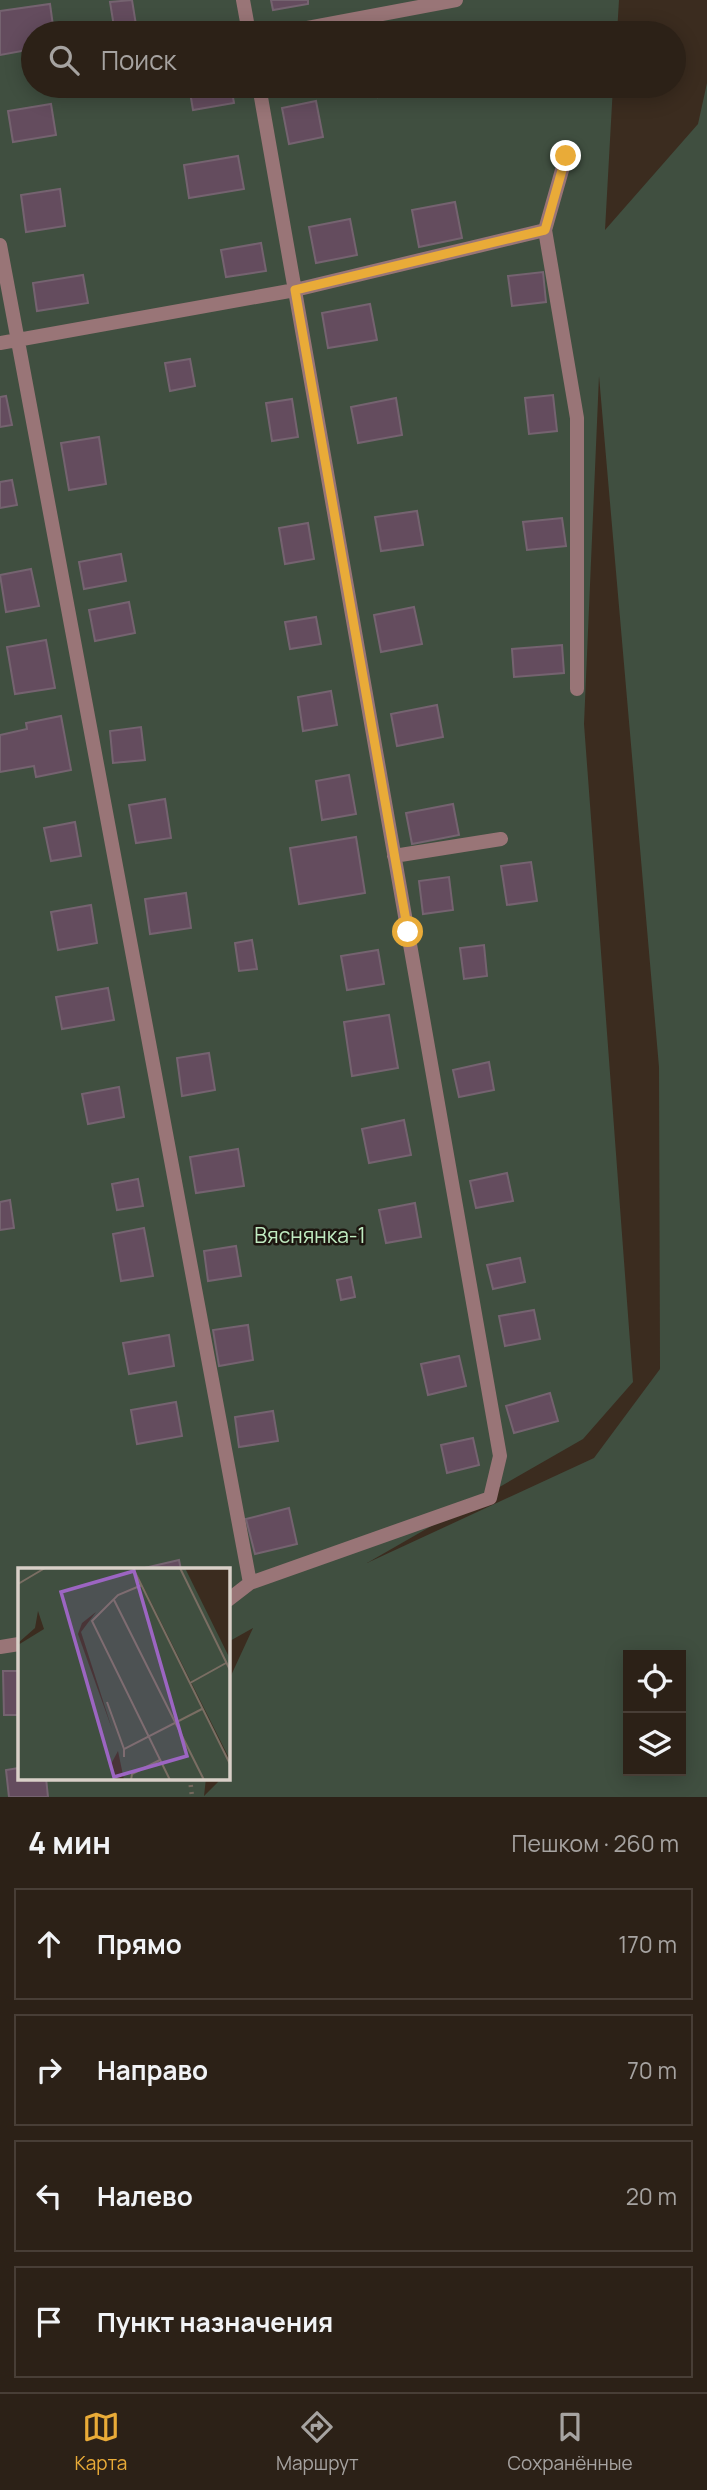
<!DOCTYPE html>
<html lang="ru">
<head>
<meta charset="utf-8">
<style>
  :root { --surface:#2c2117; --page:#342920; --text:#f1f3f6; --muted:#a6a3a1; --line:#483e36; --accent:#e9ab38 }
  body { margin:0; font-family:Manrope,sans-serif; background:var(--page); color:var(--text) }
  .controls { position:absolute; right:21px; bottom:21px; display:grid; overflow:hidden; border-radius:0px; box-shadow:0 4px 18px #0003 }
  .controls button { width:63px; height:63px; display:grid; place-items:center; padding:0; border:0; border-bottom:2px solid var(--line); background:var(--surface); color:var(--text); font:35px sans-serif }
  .stop { position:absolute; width:21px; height:21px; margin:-16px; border:5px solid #e9ab38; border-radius:50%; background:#fff }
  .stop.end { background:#e9ab38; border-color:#fff; box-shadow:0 2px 7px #0008 }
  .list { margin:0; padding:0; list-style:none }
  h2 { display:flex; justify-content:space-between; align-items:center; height:91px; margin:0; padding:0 28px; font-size:30px }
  h2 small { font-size:23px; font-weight:400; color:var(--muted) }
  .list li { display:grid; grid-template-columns:46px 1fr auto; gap:21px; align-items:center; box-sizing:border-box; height:112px; margin:0 14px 14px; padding:0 14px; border:2px solid var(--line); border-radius:0px }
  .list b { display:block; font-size:26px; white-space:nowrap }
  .list em { font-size:23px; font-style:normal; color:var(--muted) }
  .icon { flex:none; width:38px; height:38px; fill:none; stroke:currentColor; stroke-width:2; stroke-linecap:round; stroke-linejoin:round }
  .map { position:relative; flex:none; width:707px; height:1797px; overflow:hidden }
  .search { position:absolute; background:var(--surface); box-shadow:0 4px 18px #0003; left:21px; right:21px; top:21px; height:77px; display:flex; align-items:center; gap:18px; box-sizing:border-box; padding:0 24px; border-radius:38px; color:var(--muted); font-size:26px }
  .sheet { height:595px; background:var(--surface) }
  nav { display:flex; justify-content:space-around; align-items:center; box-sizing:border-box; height:98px; border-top:2px solid var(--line); background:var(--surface); font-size:19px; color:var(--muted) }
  nav a { display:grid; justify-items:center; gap:4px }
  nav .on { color:var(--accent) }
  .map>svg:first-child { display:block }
  .green { fill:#404f40; fill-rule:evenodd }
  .building { fill:#644c5e; stroke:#756370; stroke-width:2 }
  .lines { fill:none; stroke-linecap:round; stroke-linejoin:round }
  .path { stroke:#75685d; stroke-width:4.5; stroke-dasharray:2 5; stroke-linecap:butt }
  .lane { stroke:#997577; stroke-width:14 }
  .route { stroke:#e9ab38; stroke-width:9 }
  .labels { text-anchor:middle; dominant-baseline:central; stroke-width:5; stroke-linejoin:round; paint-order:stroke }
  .park-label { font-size:21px; fill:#c0ebc1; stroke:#1d1610 }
  .inset-road { fill:none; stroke:#7a6e63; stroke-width:2 }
  .view { fill:#9c65c2; fill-opacity:0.15; stroke:#9c65c2; stroke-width:3.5 }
  .inset-edge { fill:none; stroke:#d9d0c8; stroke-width:3.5 }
</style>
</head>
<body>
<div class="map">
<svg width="707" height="1797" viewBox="0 0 707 1797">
  <rect width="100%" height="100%" fill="#3b2c1f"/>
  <path class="green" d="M0,0H619L617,33H33V86H613L605,230L698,124L707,83V1797H0ZM599,376L659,1067L660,1369L594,1458L367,1563L583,1439L633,1382L584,724ZM19,1570H228V1642L253,1628L228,1682V1778H220L218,1782L204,1796L206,1778H19ZM628,1655H681V1771H628Z"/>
  <path class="building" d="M132,0L137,31L115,33L110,2Z
    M271,0H308V4L273,10Z
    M50,4L54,33H33V49L0,55V11Z
    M189,86H231L234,103L193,110Z
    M376,86H413L414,90L378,97Z
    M316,101L323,137L289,144L282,108Z
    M51,104L56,135L13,142L8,111Z
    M238,156L244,189L189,198L184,165Z
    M60,189L65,226L26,232L21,195Z
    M455,202L462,238L419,247L412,210Z
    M350,219L357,255L316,263L309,227Z
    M261,243L266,271L226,277L221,250Z
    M543,272L546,302L512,306L508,276Z
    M83,275L88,303L37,311L33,283Z
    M370,304L377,340L328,348L322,313Z
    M190,359L195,386L170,391L165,363Z
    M553,395L557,431L529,434L525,398Z
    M6,396L12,425L0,427V397Z
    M396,398L402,435L358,443L351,407Z
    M292,399L298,437L272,441L266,403Z
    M99,437L106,484L69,490L61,443Z
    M12,480L17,505L0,508V482Z
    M417,511L423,545L381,551L375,517Z
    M562,518L566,546L527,550L523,522Z
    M308,523L314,559L285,564L279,528Z
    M121,554L126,581L84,589L79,562Z
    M31,569L39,606L6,612L0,575Z
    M129,602L135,633L95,641L89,610Z
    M414,607L422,644L381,652L374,615Z
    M316,617L321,644L290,649L285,622Z
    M46,640L55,688L15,694L7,647Z
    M562,645L564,673L514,677L512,649Z
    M331,691L337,725L303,731L298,697Z
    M437,705L443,737L397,746L391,714Z
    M61,716L71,770L36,777L34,766L0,772V735L27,729L26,723Z
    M141,727L145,760L113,763L110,731Z
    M349,775L356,814L322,820L316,781Z
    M165,799L171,838L136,843L129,805Z
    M453,804L459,835L412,844L406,813Z
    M75,822L81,856L51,861L44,828Z
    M356,837L365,893L299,904L290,848Z
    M531,862L537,901L507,905L501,866Z
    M449,877L453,910L423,914L419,881Z
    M186,893L191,928L150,934L145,899Z
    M91,905L97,943L58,950L51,912Z
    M252,940L257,969L239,971L235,943Z
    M484,945L487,976L464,979L460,948Z
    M378,950L384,984L347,990L341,956Z
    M108,988L114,1020L62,1029L56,997Z
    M389,1015L398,1068L352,1076L344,1022Z
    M209,1053L215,1090L182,1096L177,1058Z
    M489,1062L494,1090L459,1097L453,1070Z
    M119,1087L124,1117L88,1124L82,1094Z
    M404,1120L411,1155L369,1163L362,1129Z
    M238,1149L244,1186L196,1193L190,1157Z
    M507,1173L513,1201L476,1208L470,1181Z
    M138,1179L143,1206L117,1210L112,1184Z
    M10,1200L14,1228L0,1230V1202Z
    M415,1203L421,1237L386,1243L379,1210Z
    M144,1228L153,1276L121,1281L113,1234Z
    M236,1246L241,1276L208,1281L204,1251Z
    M520,1258L525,1282L493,1289L487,1265Z
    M351,1277L355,1297L341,1300L337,1280Z
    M534,1310L540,1339L505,1346L499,1316Z
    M248,1325L253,1360L219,1366L213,1330Z
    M169,1335L174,1366L129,1374L123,1343Z
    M459,1356L466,1386L428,1395L421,1364Z
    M550,1393L558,1421L514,1433L506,1406Z
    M176,1402L182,1436L137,1444L131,1410Z
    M273,1411L278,1441L239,1447L235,1417Z
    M473,1438L479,1465L447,1473L441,1445Z
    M289,1508L297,1544L255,1554L246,1519Z
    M179,1560L181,1570H140V1569Z
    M3,1671H19V1715H4Z
    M19,1768V1778H46L48,1797H9L6,1770Z"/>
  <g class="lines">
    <path class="path" d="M190,1778L192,1797"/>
    <path class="lane" d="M243,0L249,33
      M281,33L456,0
      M545,230L577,418V689
      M0,245L250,1583
      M0,343L295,290L545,230L566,156
      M394,856L501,839
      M228,1600L250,1583L490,1498L500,1456L259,86
      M0,1647L19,1644"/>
  </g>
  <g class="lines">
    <path class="route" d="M408,932L295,290L545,230L566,156"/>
  </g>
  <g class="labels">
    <g class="park-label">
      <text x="310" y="1235">Вяснянка-1</text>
    </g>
  </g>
  <g transform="translate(18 1568)">
    <rect width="212" height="212" fill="#3b2c1f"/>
    <path d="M0,0H115L212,196V212H106L100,183L93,196L96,212H0V77L26,61L20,43L17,60L0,75ZM78,44L63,64L94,161L60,66L64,55ZM116,0H167L212,91V192Z" fill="#404f40" fill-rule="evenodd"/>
    <path class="inset-road" d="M115,0L212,196M162,0L212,102M0,16L27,0M124,17L100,27L74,53L152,212M96,32L186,212M172,115L208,95M89,134L106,181M106,189V181L184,141M113,212L114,206L142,192"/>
    <path class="view" d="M116,3L169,188L96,209L43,24Z"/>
    <rect width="212" height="212" class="inset-edge"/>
  </g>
</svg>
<div class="controls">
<button><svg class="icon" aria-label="locate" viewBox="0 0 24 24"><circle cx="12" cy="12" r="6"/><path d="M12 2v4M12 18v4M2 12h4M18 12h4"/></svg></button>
<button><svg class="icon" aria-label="layers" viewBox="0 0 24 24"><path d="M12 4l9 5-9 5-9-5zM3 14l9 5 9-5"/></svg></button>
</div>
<div class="stop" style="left:408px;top:932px"></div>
<div class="stop end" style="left:566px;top:156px"></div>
<div class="search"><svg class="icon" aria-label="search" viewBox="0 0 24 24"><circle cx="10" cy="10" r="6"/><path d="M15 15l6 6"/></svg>Поиск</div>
</div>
<section class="sheet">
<h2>4 мин<small>Пешком · 260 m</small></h2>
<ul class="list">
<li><svg class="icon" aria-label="ahead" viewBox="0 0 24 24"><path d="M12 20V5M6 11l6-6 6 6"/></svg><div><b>Прямо</b></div><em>170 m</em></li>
<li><svg class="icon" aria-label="right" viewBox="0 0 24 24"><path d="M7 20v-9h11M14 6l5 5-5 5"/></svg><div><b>Направо</b></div><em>70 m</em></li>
<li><svg class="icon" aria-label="left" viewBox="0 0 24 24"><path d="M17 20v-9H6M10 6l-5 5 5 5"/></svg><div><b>Налево</b></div><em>20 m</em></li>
<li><svg class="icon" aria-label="arrive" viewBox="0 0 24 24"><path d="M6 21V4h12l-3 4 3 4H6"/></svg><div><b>Пункт назначения</b></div></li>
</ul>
</section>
<nav>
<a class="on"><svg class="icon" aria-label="map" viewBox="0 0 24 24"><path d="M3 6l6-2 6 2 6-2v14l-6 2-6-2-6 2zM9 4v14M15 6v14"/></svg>Карта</a>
<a><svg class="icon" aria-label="directions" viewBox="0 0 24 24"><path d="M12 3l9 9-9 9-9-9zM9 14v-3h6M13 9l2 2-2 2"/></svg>Маршрут</a>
<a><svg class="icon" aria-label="saved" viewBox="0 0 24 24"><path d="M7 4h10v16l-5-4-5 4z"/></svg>Сохранённые</a>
</nav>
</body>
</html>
